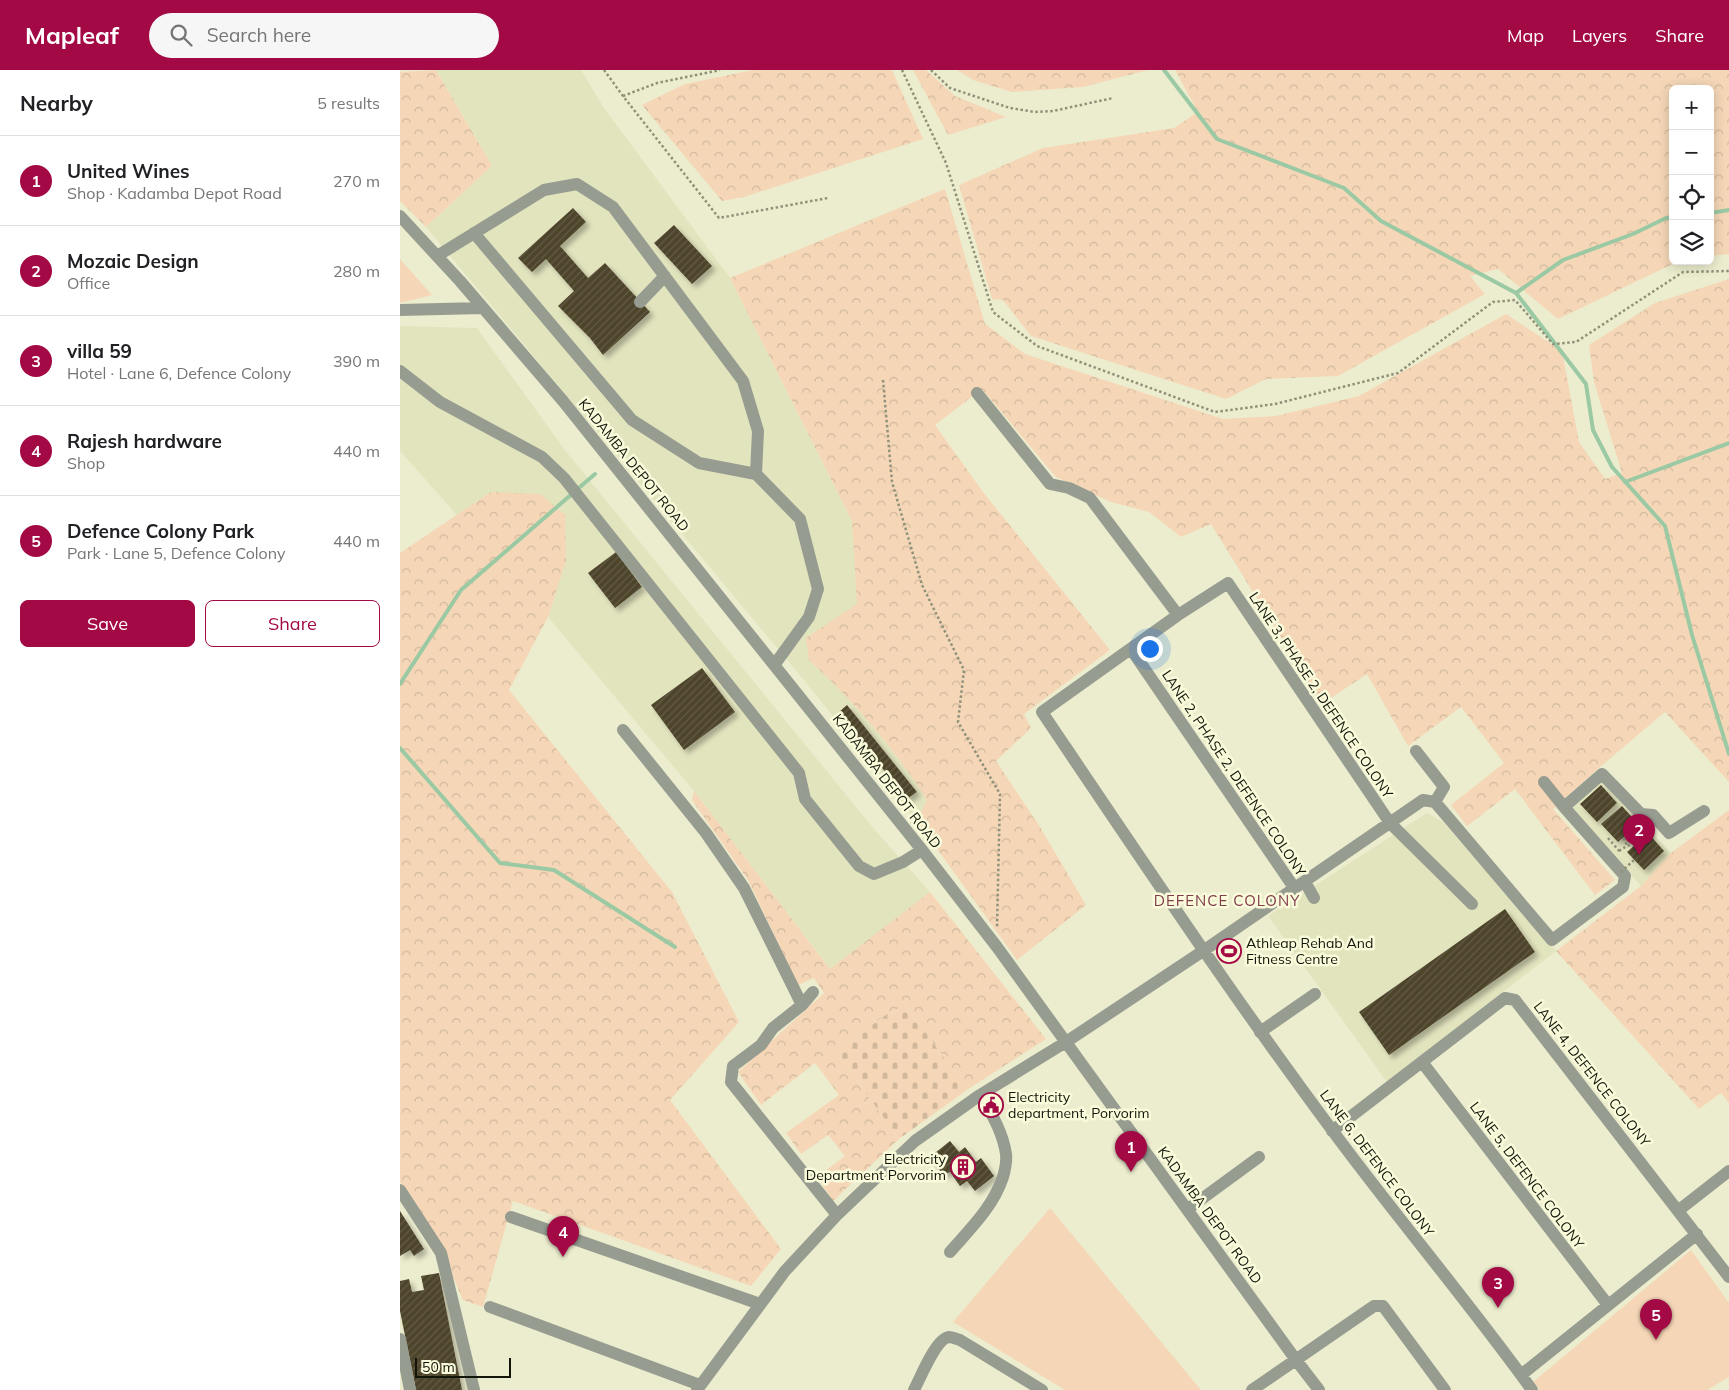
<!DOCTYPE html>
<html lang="en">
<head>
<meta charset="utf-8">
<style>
  :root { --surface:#fff; --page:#f6f6f6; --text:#202124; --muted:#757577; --line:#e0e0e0; --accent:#a30945 }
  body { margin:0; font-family:Mulish,sans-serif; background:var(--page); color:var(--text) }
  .controls { position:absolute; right:15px; top:15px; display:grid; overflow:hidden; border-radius:8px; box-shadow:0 2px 12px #0003 }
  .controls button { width:45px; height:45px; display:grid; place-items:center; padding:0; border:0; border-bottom:1px solid var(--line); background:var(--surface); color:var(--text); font:25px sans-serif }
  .scale { position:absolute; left:15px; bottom:12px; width:96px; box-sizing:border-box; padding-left:5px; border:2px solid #14150a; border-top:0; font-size:14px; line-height:18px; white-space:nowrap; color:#14150a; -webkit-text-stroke:4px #f9fbdb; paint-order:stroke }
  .you { position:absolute; left:749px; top:578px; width:18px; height:18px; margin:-12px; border:4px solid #fff; border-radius:50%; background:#1a73e8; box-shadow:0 0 0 8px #1a73e833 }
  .badge { display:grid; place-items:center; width:32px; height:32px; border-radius:50%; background:var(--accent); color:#fff; font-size:16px; font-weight:700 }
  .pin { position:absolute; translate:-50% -41px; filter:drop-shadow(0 1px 2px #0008) }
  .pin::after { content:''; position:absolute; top:26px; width:18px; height:15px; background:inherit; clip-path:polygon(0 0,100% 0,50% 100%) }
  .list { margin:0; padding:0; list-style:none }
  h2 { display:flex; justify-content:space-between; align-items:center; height:65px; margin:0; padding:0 20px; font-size:21px }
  h2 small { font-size:16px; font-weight:400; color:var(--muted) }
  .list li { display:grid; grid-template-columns:32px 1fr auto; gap:15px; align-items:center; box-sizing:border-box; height:90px; padding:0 20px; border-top:1px solid var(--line) }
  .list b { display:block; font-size:19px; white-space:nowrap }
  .list p { margin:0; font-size:16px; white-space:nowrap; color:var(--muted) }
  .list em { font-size:16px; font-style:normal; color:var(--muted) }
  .actions { display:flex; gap:10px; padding:15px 20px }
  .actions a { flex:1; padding:11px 0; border:1px solid var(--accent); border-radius:8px; text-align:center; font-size:18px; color:var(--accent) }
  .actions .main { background:var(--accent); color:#fff }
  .icon { flex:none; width:28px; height:28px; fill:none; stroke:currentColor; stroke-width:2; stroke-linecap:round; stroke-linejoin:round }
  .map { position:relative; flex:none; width:1329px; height:1320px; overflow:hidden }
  header { display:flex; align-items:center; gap:30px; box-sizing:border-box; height:70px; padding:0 25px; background:var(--accent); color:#fff }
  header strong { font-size:24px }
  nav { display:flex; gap:28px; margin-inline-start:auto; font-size:18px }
  .search { width:350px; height:45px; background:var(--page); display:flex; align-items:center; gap:12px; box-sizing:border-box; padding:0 18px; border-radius:28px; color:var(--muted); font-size:19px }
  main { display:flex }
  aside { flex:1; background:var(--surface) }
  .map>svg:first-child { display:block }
  .built { fill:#e2e4be }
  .green { fill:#f5d7b7 }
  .forest { fill:url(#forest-crowns) }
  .cemetery { fill:url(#cemetery-stones) }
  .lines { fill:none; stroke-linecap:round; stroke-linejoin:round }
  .stream { stroke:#9ac9a4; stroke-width:4 }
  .building { fill:url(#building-hatch); filter:url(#shadow) }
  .path { stroke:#90917b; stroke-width:2.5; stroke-dasharray:2.5 2.5; stroke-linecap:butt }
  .minor { stroke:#969c90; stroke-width:12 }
  .path-bridge { stroke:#90917b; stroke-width:2.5; stroke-dasharray:2.5 2.5; stroke-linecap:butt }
  .labels { text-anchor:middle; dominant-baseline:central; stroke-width:5; stroke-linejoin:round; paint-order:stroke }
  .street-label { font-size:14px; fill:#14150a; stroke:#f9fbdb }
  .poi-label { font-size:14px; fill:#14150a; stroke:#f9fbdb; text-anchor:start }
  .neighbourhood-label { font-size:15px; letter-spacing:1px; fill:#823b4b; stroke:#f9fbdb }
</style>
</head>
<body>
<header>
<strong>Mapleaf</strong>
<div class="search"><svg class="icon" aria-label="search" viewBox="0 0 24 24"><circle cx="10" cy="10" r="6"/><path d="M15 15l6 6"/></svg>Search here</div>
<nav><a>Map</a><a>Layers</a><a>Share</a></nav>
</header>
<main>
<aside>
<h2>Nearby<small>5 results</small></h2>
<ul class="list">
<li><span class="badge">1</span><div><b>United Wines</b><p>Shop · Kadamba Depot Road</p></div><em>270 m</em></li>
<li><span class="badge">2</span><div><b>Mozaic Design</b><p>Office</p></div><em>280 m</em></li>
<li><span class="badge">3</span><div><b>villa 59</b><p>Hotel · Lane 6, Defence Colony</p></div><em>390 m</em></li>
<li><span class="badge">4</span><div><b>Rajesh hardware</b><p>Shop</p></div><em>440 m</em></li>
<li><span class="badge">5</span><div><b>Defence Colony Park</b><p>Park · Lane 5, Defence Colony</p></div><em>440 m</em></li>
</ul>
<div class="actions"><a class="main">Save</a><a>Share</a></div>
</aside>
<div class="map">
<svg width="1329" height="1320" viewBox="0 0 1329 1320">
  <defs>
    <pattern id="forest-crowns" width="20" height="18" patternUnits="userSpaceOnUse" patternTransform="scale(1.25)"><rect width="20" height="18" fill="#f5d7b7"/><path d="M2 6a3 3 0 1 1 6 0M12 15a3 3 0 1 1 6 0" fill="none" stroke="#d1b89c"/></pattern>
    <pattern id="cemetery-stones" width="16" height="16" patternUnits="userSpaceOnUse" patternTransform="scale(1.25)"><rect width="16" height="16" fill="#f5d7b7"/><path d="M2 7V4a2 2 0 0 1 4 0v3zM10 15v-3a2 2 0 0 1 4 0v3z" fill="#d1b89c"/></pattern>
    <pattern id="building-hatch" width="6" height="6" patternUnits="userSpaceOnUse" patternTransform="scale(1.25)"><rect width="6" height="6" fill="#4e442b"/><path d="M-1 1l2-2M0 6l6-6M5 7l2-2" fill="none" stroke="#635b47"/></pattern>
    <filter id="shadow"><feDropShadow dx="4" dy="4" stdDeviation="2.5" flood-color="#0004"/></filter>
  </defs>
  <rect width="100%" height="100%" fill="#ecedce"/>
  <path class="built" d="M36,0H181L204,38L330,208L452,451L607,714L537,777L408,615L26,157L92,96Z
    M0,256L77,258L164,379L474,759L530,822L431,900L294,721L148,547L0,381Z
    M1202,710L1271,783L1241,816L1172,738Z
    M1027,743L1043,752L1156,881L987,1012L868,846Z"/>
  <path class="green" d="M0,189L32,225L0,233Z
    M650,1138L801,1320H665L553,1252Z
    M1291,1180L1329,1233V1307L1307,1320H1140L1133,1312Z"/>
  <path class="forest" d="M36,0L92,96L26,157L0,131V2Z
    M353,0H492L523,69L344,127L322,131L242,35L285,14Z
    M513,0H526L555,26L606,47L548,65Z
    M557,0H748L683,17L612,22L573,10Z
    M775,0H1329V184L1310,186V19H1273V191H1279L1158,249L1098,199L1070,206L1085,224L938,306L866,309L826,329L631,266L603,230L592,229L559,115L643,78L774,58L798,42Z
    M545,119L585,254L625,284L823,349L876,346L959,326L1106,244L1162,281L1179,372L1205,409L1222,403L1194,312L1189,275L1255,233L1329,209V712L1265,642L1200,697L1153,739L1215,810L1195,825L1115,719L1067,756L1051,735L1104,693L1061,637L1008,676L967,604L922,634L811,454L781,467L749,442L711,432L656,407L582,319L535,355L583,422L710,580L624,644L631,658L596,691L640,757L686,835L617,890L517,751L527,730C495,679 453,630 409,590L406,568L457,534L452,451L330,208Z
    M91,422L140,424L165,445L166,491L148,547L109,620L272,822L339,952L270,1030L381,1179L351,1216L113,1131L83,1237L63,1230L40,1176L0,1112V483Z
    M294,721L430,899L530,822L646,969L567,1020L504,932L436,981L499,1069L433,1131L417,1107L445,1086L428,1065L401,1084L386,1063L439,1025L415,993L361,1035L338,1002L424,923L414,908L398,915L348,810L292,730Z
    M1329,740V1033L1321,1023L1299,1039L1156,881L1241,816L1271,783Z"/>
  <path class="cemetery" d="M504,932L567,1020L499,1069L436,981Z"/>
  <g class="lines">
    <path class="stream" d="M764,0L817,69L944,118L981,151L1116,223L1186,314L1193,360L1212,397L1265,456L1292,565L1329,684
      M1310,143L1329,140
      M1116,223L1163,190L1233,164L1266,148L1273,147
      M1225,412L1329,373
      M0,614L61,520L195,404
      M0,678L100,793L154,800L275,877"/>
  </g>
  <path class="building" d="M173,138L186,152L160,176L188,208L205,193L250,242L203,285L190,268L158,236L174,221L146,189L132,202L118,188Z
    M274,155L312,196L292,214L254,173Z
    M216,482L242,517L215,538L188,503Z
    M302,598L335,642L284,680L251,635Z
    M447,635L517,722L507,729L438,643Z
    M1201,715L1217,733L1197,752L1180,734Z
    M1222,736L1238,754L1218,772L1201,754Z
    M1248,763L1264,781L1244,800L1227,782Z
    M1105,839L1135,882L989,985L959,942Z
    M550,1071L559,1082L565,1077L576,1092L581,1088L594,1106L575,1121L567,1111L560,1116L550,1102L543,1105L530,1087Z
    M0,1141L24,1179L14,1186L10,1180L0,1186Z
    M39,1203L62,1320H16L0,1241V1211L9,1209L12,1222L24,1220L21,1206Z"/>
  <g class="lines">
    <path class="path" d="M204,0L223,26L319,148L428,128
      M502,0L546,93L593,242L637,276L815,342L875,334L998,303L1093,232L1115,230L1153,274L1176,272L1283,202L1329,201
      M531,0L550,18L610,38L635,42L653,41L713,28
      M223,26L257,13L320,0
      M483,310L492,412L522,515L564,600L558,652L600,724L597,858
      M1223,768L1228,777
      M1219,781C1224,777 1229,776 1234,772L1236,774"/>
    <path class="minor" d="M0,146L60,211L163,331L522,780L597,877L896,1290L919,1320
      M74,163L232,350L299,393L356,404
      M37,186L144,120L177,114L213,137L343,311L358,361L356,404L400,449L418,519L409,547L375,594
      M240,232L265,206
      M0,240L82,238
      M0,301L40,332L142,387L164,408L399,703L405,729L459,796L474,804L503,792L522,780
      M577,323L650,414L669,418L690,428L778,545
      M731,579L895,819
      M223,660L306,763L344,818L402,935
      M1016,681L1044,717L1035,732
      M1144,712L1164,737
      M905,812L914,828
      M1072,834L990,753L828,513L778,545L642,642C737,783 831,924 932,1060C997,1148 1068,1231 1132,1320
      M413,922L402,935L373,958L361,975L333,996L331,1012L437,1145
      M860,962L915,924
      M1022,992L1208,1235
      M932,1061L1105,928L1115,930L1329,1207
      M0,1120L41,1183L74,1320
      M788,1139L859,1087
      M1279,1140L1329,1101
      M111,1147L360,1234
      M550,1182C571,1158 593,1137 603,1107C605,1100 607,1092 606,1084C603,1063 592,1043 580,1025
      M90,1237L300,1315
      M0,1269L10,1320
      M1121,1305L1297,1164
      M297,1320L385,1201L437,1145L515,1071L580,1025L666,972L803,881L1023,730L1035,732L1152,870L1223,817L1225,806L1164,737L1202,704L1241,744L1253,745L1269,763L1304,741
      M514,1320C520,1309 536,1268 549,1267C552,1267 557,1269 560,1270L642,1320
      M852,1320L974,1236H983L1045,1320"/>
    <path class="path-bridge" d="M1208,768L1221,783
      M1221,802L1234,790"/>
  </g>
  <defs>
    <symbol id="stadium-ring" viewBox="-11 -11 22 22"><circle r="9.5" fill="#f9fbdb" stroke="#a30945" stroke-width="1.5"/><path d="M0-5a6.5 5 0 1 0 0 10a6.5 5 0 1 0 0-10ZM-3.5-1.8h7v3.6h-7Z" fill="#a30945"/></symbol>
    <symbol id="civic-ring" viewBox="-11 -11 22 22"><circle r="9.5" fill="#f9fbdb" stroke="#a30945" stroke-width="1.5"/><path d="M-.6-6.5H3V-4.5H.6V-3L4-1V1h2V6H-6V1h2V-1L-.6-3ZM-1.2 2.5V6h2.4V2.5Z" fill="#a30945"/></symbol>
    <symbol id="building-ring" viewBox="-11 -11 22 22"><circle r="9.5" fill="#f9fbdb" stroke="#a30945" stroke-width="1.5"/><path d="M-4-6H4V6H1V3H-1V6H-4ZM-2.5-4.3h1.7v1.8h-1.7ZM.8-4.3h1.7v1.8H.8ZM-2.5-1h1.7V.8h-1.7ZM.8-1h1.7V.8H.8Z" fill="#a30945"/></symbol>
  </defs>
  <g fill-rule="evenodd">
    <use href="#stadium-ring" x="815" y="867" width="28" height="28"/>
    <use href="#civic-ring" x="577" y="1021" width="28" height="28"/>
    <use href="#building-ring" x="549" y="1083" width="28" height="28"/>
  </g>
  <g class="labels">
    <g class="street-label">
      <text transform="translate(234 395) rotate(51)">KADAMBA DEPOT ROAD</text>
      <text transform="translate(921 625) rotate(56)">LANE 3, PHASE 2, DEFENCE COLONY</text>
      <text transform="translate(834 703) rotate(56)">LANE 2, PHASE 2, DEFENCE COLONY</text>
      <text transform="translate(487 711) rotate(52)">KADAMBA DEPOT ROAD</text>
      <text transform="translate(1192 1004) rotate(52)">LANE 4, DEFENCE COLONY</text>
      <text transform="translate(977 1093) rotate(53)">LANE 6, DEFENCE COLONY</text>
      <text transform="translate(1127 1105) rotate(53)">LANE 5, DEFENCE COLONY</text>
      <text transform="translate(810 1145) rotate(54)">KADAMBA DEPOT ROAD</text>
    </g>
    <g class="poi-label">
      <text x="846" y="873">Athleap Rehab And<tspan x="846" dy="16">Fitness Centre</tspan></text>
      <text x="608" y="1027">Electricity<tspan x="608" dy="16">department, Porvorim</tspan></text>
      <text x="546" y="1089" text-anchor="end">Electricity<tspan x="546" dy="16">Department Porvorim</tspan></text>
    </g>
    <g class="neighbourhood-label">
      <text x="827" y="830">DEFENCE COLONY</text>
    </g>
  </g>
</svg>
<div class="controls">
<button>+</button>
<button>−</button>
<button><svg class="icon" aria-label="locate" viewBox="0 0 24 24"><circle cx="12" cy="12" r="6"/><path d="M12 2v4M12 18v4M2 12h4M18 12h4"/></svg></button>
<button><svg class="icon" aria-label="layers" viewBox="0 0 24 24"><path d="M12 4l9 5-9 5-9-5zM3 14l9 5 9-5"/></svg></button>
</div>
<div class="scale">50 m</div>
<div class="you"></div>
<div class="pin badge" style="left:731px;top:1102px">1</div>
<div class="pin badge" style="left:1239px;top:785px">2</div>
<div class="pin badge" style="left:1098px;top:1238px">3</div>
<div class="pin badge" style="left:163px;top:1187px">4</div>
<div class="pin badge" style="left:1256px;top:1270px">5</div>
</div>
</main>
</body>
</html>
